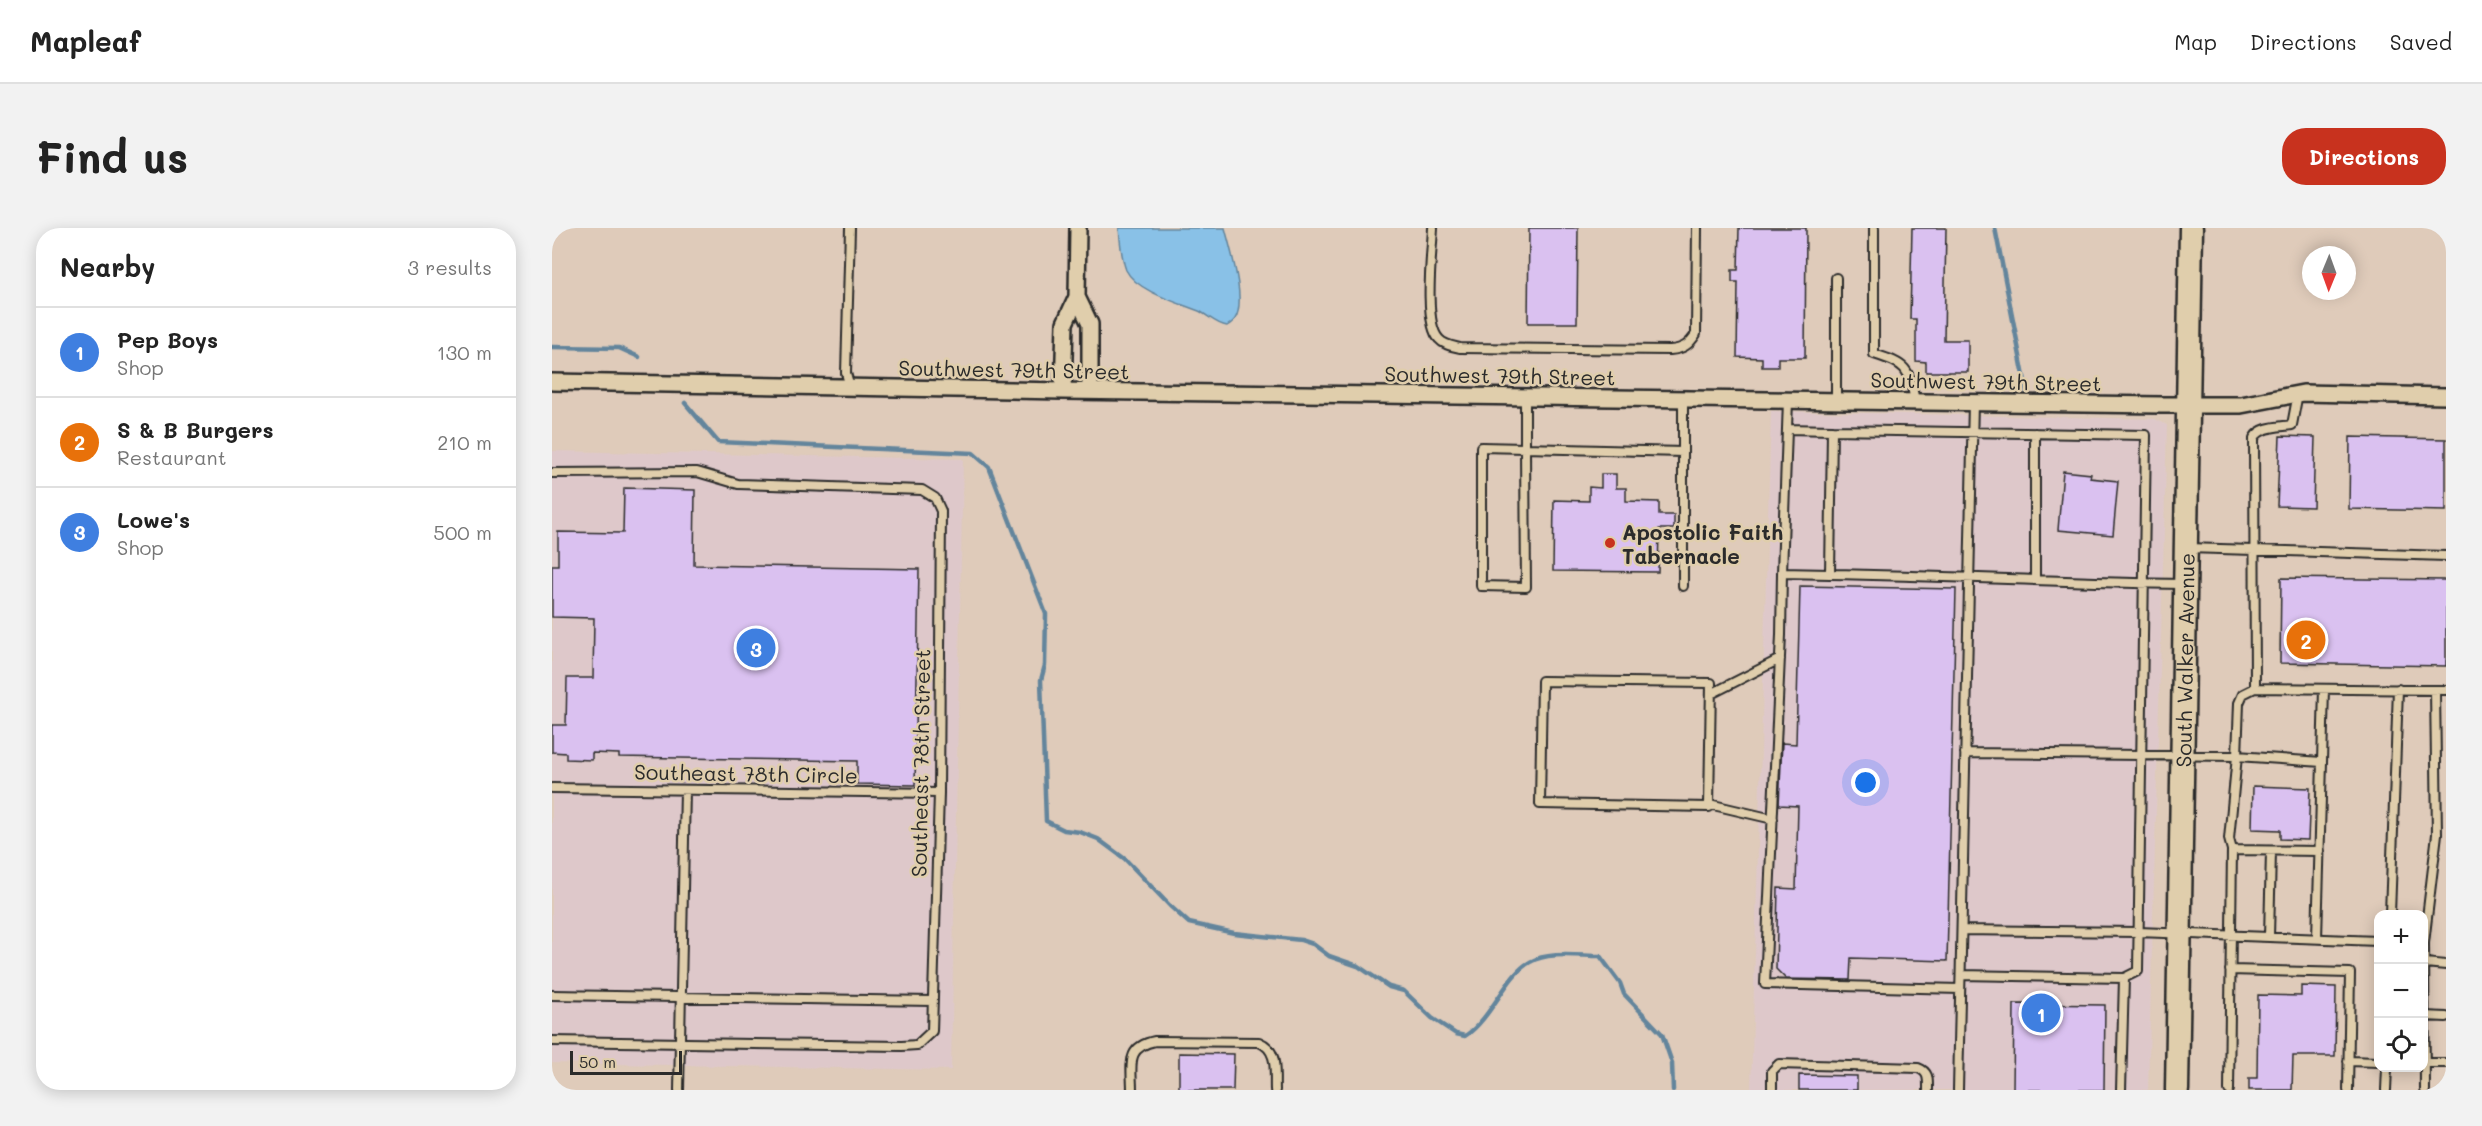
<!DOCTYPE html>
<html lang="en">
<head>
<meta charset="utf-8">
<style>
  :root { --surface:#fff; --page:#f2f2f2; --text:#222; --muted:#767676; --line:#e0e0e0; --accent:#c8321e }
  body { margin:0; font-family:Mali,sans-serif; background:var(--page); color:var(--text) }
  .controls { position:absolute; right:18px; bottom:18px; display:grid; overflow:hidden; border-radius:12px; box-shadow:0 3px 15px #0003 }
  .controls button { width:54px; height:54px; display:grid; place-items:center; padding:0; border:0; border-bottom:2px solid var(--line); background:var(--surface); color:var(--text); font:30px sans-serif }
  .compass { position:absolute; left:1750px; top:18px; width:54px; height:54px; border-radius:50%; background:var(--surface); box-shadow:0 3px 15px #0003; rotate:181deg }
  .scale { position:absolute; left:18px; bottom:15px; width:112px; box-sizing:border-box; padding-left:6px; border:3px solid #2b2b2b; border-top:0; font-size:16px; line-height:21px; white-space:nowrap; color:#2b2b2b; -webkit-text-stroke:4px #e0ceac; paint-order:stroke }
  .you { position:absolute; left:1314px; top:555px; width:21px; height:21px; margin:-15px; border:4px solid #fff; border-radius:50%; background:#1a73e8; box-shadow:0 0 0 9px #1a73e833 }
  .badge { display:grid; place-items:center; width:39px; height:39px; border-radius:50%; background:var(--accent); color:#fff; font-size:20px; font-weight:700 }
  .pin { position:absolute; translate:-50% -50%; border:3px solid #fff; box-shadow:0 2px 6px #0006 }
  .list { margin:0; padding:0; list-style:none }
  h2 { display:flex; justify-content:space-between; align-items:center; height:78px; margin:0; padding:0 24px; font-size:26px }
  h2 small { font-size:20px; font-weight:400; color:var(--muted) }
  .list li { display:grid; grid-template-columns:39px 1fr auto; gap:18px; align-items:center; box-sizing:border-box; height:90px; padding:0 24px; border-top:2px solid var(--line) }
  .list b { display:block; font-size:22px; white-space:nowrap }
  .list p { margin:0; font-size:20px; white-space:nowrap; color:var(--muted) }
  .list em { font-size:20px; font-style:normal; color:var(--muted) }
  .icon { flex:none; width:33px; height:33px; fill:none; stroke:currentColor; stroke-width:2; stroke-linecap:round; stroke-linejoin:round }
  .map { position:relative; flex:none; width:1894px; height:862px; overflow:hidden; border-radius:24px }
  header { display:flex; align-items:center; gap:36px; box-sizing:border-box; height:84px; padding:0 30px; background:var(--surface); border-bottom:2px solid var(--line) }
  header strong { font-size:28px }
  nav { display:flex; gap:33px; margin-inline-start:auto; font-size:21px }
  .intro { display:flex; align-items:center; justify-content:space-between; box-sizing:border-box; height:144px; padding:0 36px }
  h1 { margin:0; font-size:42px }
  .button { padding:15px 27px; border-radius:24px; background:var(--accent); color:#fff; font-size:21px; font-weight:700 }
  main { display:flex; gap:36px; padding:0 36px }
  aside { flex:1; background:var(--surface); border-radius:24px; box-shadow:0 3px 15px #0003 }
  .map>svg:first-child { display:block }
  .built { fill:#dec8ca }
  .water { fill:#89c1e7; stroke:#63859c; stroke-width:1.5 }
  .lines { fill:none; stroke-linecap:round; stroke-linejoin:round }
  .stream { stroke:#63859c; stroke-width:4.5 }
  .building { fill:#dac1f0; stroke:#2b2b2b; stroke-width:1.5 }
  .service-casing { stroke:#2b2b2b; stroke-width:12 }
  .minor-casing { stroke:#2b2b2b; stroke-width:20 }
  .secondary-casing { stroke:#2b2b2b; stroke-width:27 }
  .service { stroke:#e0ceac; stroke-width:8 }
  .minor { stroke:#e0ceac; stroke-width:15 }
  .secondary { stroke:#e0ceac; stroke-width:22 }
  .poi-dot { fill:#c8321e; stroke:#e0ceac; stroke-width:2 }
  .labels { text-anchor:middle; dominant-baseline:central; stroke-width:5; stroke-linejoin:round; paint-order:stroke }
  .street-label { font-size:21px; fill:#2b2b2b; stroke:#e0ceac }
  .poi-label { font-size:21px; font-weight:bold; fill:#2b2b2b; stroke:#e0ceac; text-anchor:start }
</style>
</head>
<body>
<header>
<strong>Mapleaf</strong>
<nav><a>Map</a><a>Directions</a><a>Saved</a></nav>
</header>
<div class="intro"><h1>Find us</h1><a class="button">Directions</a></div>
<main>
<aside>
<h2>Nearby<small>3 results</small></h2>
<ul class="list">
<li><span class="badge" style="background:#3f7fe0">1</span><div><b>Pep Boys</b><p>Shop</p></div><em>130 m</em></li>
<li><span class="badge" style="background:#e8710a">2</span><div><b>S &amp; B Burgers</b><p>Restaurant</p></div><em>210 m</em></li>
<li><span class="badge" style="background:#3f7fe0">3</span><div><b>Lowe's</b><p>Shop</p></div><em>500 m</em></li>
</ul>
</aside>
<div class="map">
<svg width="1894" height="862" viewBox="0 0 1894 862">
  <rect width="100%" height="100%" fill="#dfcbba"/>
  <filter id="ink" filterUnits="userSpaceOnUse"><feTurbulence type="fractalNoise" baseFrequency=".0167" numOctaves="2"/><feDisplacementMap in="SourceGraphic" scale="12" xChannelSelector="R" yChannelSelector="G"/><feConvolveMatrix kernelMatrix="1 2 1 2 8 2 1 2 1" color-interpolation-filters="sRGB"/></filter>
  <g filter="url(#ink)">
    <path class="built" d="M1219,183L1603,191L1615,197L1596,862H1199Z
      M0,223L411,231L399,842L0,835Z"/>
    <path class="water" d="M567,0H673C678,20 695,73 683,91C681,94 678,96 675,98C664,96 657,88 647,83C627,75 584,63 574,42C569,29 568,13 567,0Z"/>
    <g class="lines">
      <path class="stream" d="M1443,0L1475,164
        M0,119L67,120L87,129
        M133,175L166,214L421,225L437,239L494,386L493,437L489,452L494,593L512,602L528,604L546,611L573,631L618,678L637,695L682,705L749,712L761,716L777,728L806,738L837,759L852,763L880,790L904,806L913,808C940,790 954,747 978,734C997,723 1027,728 1048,728L1068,755L1072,766L1110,806L1120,835L1121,862"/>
    </g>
    <path class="building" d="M977,0H1026L1025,95H976Z
      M1187,0H1254L1253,130H1226V139H1210V130L1185,129L1186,54H1180V42H1186Z
      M1360,0H1394L1392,112H1416V144H1374V134L1364,133V91H1358Z
      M1728,208L1763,209L1761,279L1725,278Z
      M1798,209L1894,211V283L1797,281Z
      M1511,243L1539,246L1538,250L1566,253L1561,307L1506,302Z
      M1049,246H1064V260H1074V273L1107,274V287H1122V301H1107L1106,344L1001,343L1002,272L1037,273V259L1049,260Z
      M72,260L143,262L142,337L367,341L363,557L305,556V533L67,529V526L40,525V532L14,531V525L0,524V497H14L15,450H41L42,390L0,389V337H6V304L71,305Z
      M1729,350L1894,352V438L1728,435Z
      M1248,358L1404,361L1395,733L1299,730L1298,752L1234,751L1224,741L1226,660L1244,661L1246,578L1227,577L1230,515L1244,516Z
      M1701,558L1758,560L1756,612L1728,611V602L1700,601Z
      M1749,758L1784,759L1783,828H1741L1740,862H1697V850H1705L1706,767L1749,768Z
      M1462,776L1553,777L1552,862H1461Z
      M627,825L682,826L681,862H627Z
      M1247,847L1305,848V862H1247Z"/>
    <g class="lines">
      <defs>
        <path id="service" d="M881,0C880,23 871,95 887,111C892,117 900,118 908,120L1118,122C1131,121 1137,117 1144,106L1145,0
          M1322,0V126C1356,137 1356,139 1363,173
          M1284,50V172
          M298,159L294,145L298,0
          M973,168V220L1131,224V170
          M1236,172L1230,345L1278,346
          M1235,201L1280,202
          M929,219L973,220L974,359L929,358Z
          M0,245L145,244L186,256L370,262L383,270L389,283L387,565L380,803L365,817L350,818L0,813
          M1635,320L1894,328
          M1230,345L1229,407L1213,756L1408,761
          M1483,351V205
          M1131,358V224
          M990,453L1159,455L1157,579L988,576Z
          M1703,460L1702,210C1709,198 1727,199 1740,197L1746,165
          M1159,466L1228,431
          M1413,525L1685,528L1687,475L1691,466L1703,460L1894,462
          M1770,534L1772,461
          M0,560L387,565
          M1157,576L1221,591
          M1680,622L1768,623
          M1838,686L1846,461
          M1410,702L1586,704L1826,713
          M1717,709L1719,623
          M1872,715L1885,606L1883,462
          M1872,715L1873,862
          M1873,735L1894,737
          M1678,742L1798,745L1796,862
          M1409,747L1572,750
          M0,767L381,773
          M1873,788L1894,789
          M1796,833L1826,834
          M1872,835H1894
          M127,862L133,562
          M580,862C580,838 573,819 603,813L707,814C727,822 722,844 723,862
          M1220,862V843L1227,836L1366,840C1377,844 1376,851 1376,862
          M1406,862L1421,174
          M1569,862L1572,750L1586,743L1594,207L1280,202L1278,346C1396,348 1513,354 1630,356
          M1677,862L1680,622L1677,611L1685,528L1770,534L1765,710
          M1834,862L1835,840"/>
        <path id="minor" d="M525,69L538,96V163
          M0,154L511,163L1610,177H1689L1751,165L1894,168
          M511,163L513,95L525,69L526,0"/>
        <g id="secondary">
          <path id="s1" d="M1625,862L1639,0"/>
        </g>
      </defs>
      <use href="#service" class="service-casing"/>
      <use href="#minor" class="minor-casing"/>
      <use href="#secondary" class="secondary-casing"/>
      <use href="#service" class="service"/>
      <use href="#minor" class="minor"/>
      <use href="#secondary" class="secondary"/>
    </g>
  </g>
  <circle class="poi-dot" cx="1058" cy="315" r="6"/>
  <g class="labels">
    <g class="street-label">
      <text transform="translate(462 141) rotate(1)">Southwest 79th Street</text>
      <text transform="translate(948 147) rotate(1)">Southwest 79th Street</text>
      <text transform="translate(1434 153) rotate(1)">Southwest 79th Street</text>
      <text stroke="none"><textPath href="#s1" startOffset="430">South Walker Avenue</textPath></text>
      <text transform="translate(368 535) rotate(-89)">Southeast 78th Street</text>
      <text transform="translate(194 545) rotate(1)">Southeast 78th Circle</text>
    </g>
    <g class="poi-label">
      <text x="1070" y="303">Apostolic Faith<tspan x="1070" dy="24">Tabernacle</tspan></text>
    </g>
  </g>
</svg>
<div class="controls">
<button>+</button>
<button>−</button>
<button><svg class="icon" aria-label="locate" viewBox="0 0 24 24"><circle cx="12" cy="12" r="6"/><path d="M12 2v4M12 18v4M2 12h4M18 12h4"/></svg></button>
</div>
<svg class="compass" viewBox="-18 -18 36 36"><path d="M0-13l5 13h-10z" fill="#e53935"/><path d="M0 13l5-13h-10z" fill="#767676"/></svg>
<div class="scale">50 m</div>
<div class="you"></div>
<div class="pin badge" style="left:1489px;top:785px;background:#3f7fe0">1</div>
<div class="pin badge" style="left:1754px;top:412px;background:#e8710a">2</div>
<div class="pin badge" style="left:204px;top:420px;background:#3f7fe0">3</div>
</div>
</main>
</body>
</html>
